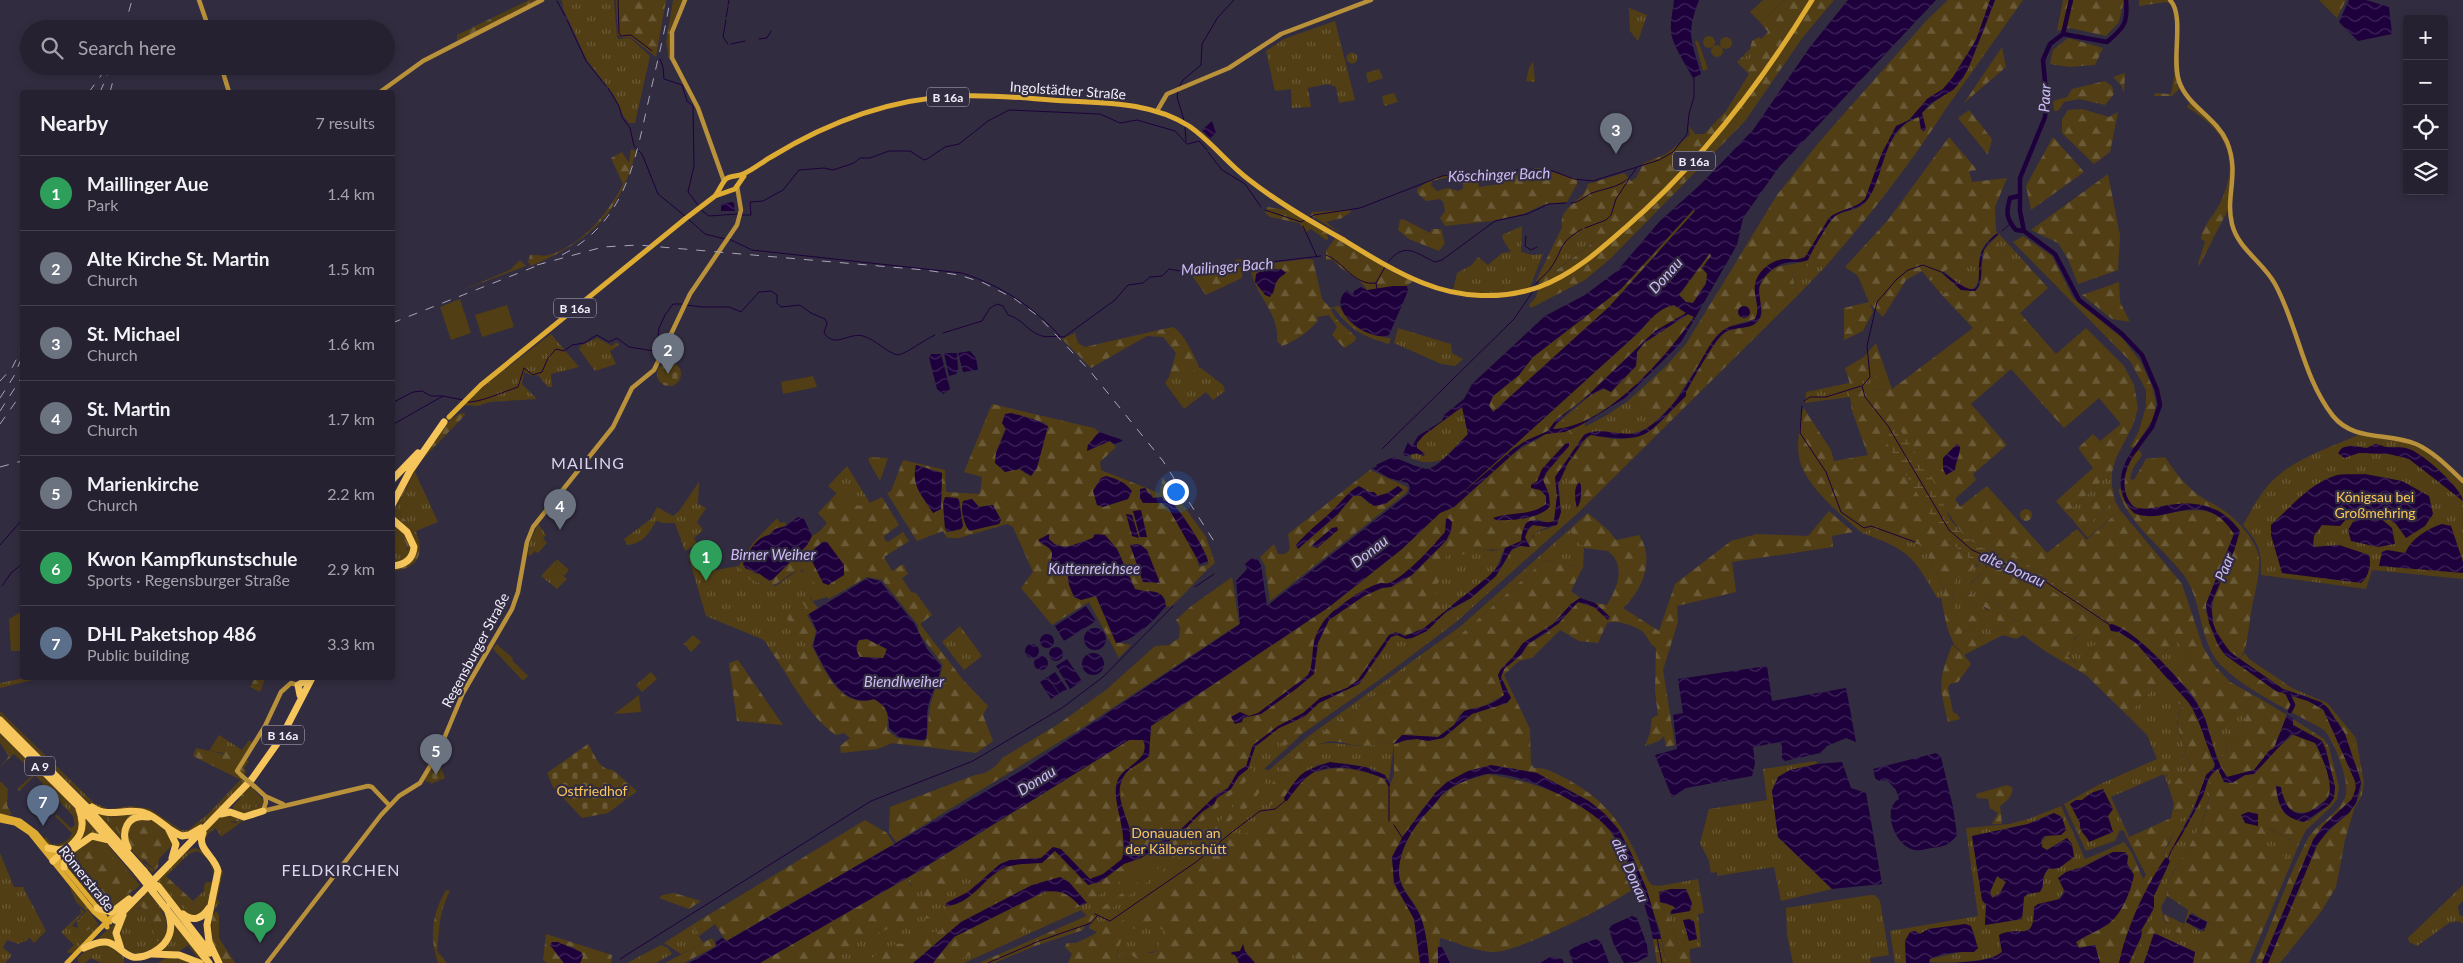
<!DOCTYPE html>
<html lang="en">
<head>
<meta charset="utf-8">
<style>
  :root { --surface:#262130; --page:#2e2938; --text:#f1f3f6; --muted:#a4a3ab; --line:#423e4c; --accent:#1a73e8 }
  body { margin:0; font-family:Lato,sans-serif; background:var(--page); color:var(--text) }
  .controls { position:absolute; right:15px; top:15px; display:grid; overflow:hidden; border-radius:5px; box-shadow:0 2px 8px #0003 }
  .controls button { width:45px; height:45px; display:grid; place-items:center; padding:0; border:0; border-bottom:1px solid var(--line); background:var(--surface); color:var(--text); font:25px sans-serif }
  .you { position:absolute; left:1175px; top:491px; width:18px; height:18px; margin:-12px; border:4px solid #fff; border-radius:50%; background:#1a73e8; box-shadow:0 0 0 8px #1a73e833 }
  .badge { display:grid; place-items:center; width:32px; height:32px; border-radius:50%; background:var(--accent); color:#fff; font-size:16px; font-weight:700 }
  .pin { position:absolute; translate:-50% -41px; filter:drop-shadow(0 1px 2px #0008) }
  .pin::after { content:''; position:absolute; top:26px; width:18px; height:15px; background:inherit; clip-path:polygon(0 0,100% 0,50% 100%) }
  .list { margin:0; padding:0; list-style:none }
  h2 { display:flex; justify-content:space-between; align-items:center; height:65px; margin:0; padding:0 20px; font-size:21px }
  h2 small { font-size:16px; font-weight:400; color:var(--muted) }
  .list li { display:grid; grid-template-columns:32px 1fr auto; gap:15px; align-items:center; box-sizing:border-box; height:75px; padding:0 20px; border-top:1px solid var(--line) }
  .list b { display:block; font-size:19px; white-space:nowrap }
  .list p { margin:0; font-size:16px; white-space:nowrap; color:var(--muted) }
  .list em { font-size:16px; font-style:normal; color:var(--muted) }
  .icon { flex:none; width:28px; height:28px; fill:none; stroke:currentColor; stroke-width:2; stroke-linecap:round; stroke-linejoin:round }
  .map { position:relative; flex:none; width:2463px; height:963px; overflow:hidden }
  .search { position:absolute; background:var(--surface); box-shadow:0 2px 8px #0003; left:20px; top:20px; width:375px; height:55px; display:flex; align-items:center; gap:12px; box-sizing:border-box; padding:0 18px; border-radius:28px; color:var(--muted); font-size:19px }
  .panel { position:absolute; background:var(--surface); box-shadow:0 2px 8px #0003; left:20px; top:90px; width:375px; height:590px; border-radius:5px }
  .map>svg:first-child { display:block }
  .grass { fill:url(#grass-tufts); fill-rule:evenodd }
  .forest { fill:url(#forest-firs); fill-rule:evenodd }
  .wetland { fill:url(#wetland-marsh) }
  .cemetery { fill:url(#cemetery-stones) }
  .garden { fill:#513e14 }
  .water { fill:url(#water-waves); fill-rule:evenodd }
  .lines { fill:none; stroke-linecap:round; stroke-linejoin:round }
  .stream { stroke:#1d003c; stroke-width:1 }
  .river { stroke:#1d003c; stroke-width:4.5 }
  .secondary { stroke:#b8913a; stroke-width:4.5 }
  .primary { stroke:#deab33; stroke-width:5 }
  .highway { stroke:#f6c65d; stroke-width:7 }
  .rail { stroke:#a9a5b5; stroke-width:1; stroke-dasharray:9 9; stroke-linecap:butt }
  .secondary-bridge { stroke:#b8913a; stroke-width:4.5 }
  .highway-bridge { stroke:#f6c65d; stroke-width:7 }
  .labels { text-anchor:middle; dominant-baseline:central; stroke-width:4.5; stroke-linejoin:round; paint-order:stroke }
  .shield { fill:#322c40; stroke:#b8b4c3; stroke-width:1 }
  .shield-label { font-size:12px; font-weight:bold; fill:#f1eefb }
  .street-label { font-size:14px; fill:#f1eefb; stroke:#322c40 }
  .park-label { font-size:14px; fill:#f8c65a; stroke:#322c40 }
  .water-label { font-size:15px; font-style:italic; fill:#cebcf6; stroke:#322c40 }
  .quarter-label { font-size:16px; letter-spacing:1px; fill:#dcd5ef; stroke:#322c40 }
</style>
</head>
<body>
<div class="map">
<svg width="2463" height="963" viewBox="0 0 2463 963">
  <defs>
    <pattern id="grass-tufts" width="24" height="20" patternUnits="userSpaceOnUse" patternTransform="scale(1.25)"><rect width="24" height="20" fill="#513e14"/><path d="M3 7l-1-3M5 7V3M7 7l1-3M15 17l-1-3M17 17v-4M19 17l1-3" fill="none" stroke="#6a5a37"/></pattern>
    <pattern id="forest-firs" width="22" height="20" patternUnits="userSpaceOnUse" patternTransform="scale(1.25)"><rect width="22" height="20" fill="#513e14"/><path d="M5 1l3.5 6h-7zM16 11l3.5 6h-7z" fill="#6a5a37"/></pattern>
    <pattern id="wetland-marsh" width="20" height="14" patternUnits="userSpaceOnUse" patternTransform="scale(1.25)"><rect width="20" height="14" fill="#513e14"/><path d="M1 5h8M5 5V1M11 12h8M15 12V8" fill="none" stroke="#6a5a37"/></pattern>
    <pattern id="cemetery-stones" width="16" height="16" patternUnits="userSpaceOnUse" patternTransform="scale(1.25)"><rect width="16" height="16" fill="#513e14"/><path d="M2 7V4a2 2 0 0 1 4 0v3zM10 15v-3a2 2 0 0 1 4 0v3z" fill="#6a5a37"/></pattern>
    <pattern id="water-waves" width="16" height="10" patternUnits="userSpaceOnUse" patternTransform="scale(1.25)"><rect width="16" height="10" fill="#1d003c"/><path d="M0 5q4-4 8 0t8 0" fill="none" stroke="#3e2659"/></pattern>
  </defs>
  <rect width="100%" height="100%" fill="#322c40"/>
  <path class="grass" d="M562,0H614L617,37L619,39L630,38L650,56L635,123H629L623,115L614,95L587,60L563,8Z
    M1629,8L1647,15L1638,41L1630,31Z
    M1335,21L1355,100L1339,103L1336,87L1328,84L1308,88L1311,107L1292,108L1291,89L1275,91L1266,51L1284,39Z
    M1980,40L1989,48L1945,110L1937,100C1963,84 1969,68 1980,40Z
    M1751,52L1754,54L1745,69L1739,62Z
    M1346.5 58a5.5 5.5 0 1 1 11 0a5.5 5.5 0 1 1-11 0Z
    M1533,61L1535,82L1526,81L1529,68Z
    M1379,69L1383,78L1368,83L1366,73Z
    M1394,93L1398,102L1384,106L1382,96Z
    M1522,226L1521,252L1532,255L1543,254L1530,287C1514,298 1472,294 1453,290L1457,273L1472,265L1478,257L1488,265L1502,253L1511,252L1503,240L1502,235Z
    M1996,230L1997,233C1991,238 1985,243 1981,251C1977,261 1985,299 1962,287C1955,283 1950,276 1944,271L1977,249Z
    M1584,231L1598,239L1553,272L1568,244Z
    M1999,234L2022,259L2014,264L1997,244Z
    M520,260L526,266L460,291L510,270Z
    M1811,264L1825,267L1797,296L1792,274L1799,268Z
    M1942,273L1957,286L1942,295L1930,281Z
    M1398,328L1451,344L1452,353L1463,359L1455,366L1441,364L1394,343Z
    M551,334L579,367L551,374L552,387H548L538,375L533,376L524,372L522,384L537,399L490,402L478,406L463,405L495,377Z
    M597,338L612,346L616,342L619,345L610,351L616,364L595,371L579,349L580,346Z
    M1201,368L1223,385L1225,391L1213,400L1206,392L1184,409L1165,383L1169,377Z
    M1887,375L1892,389L1849,391L1850,397L1805,403L1806,392Z
    M1584,401L1585,427L1607,415L1628,401L1635,407L1658,419C1638,438 1622,436 1596,432L1580,511L1456,622L1379,680L1375,660L1386,646V642L1391,637L1434,623L1437,620L1396,619L1295,737H1299L1264,769L1269,770L1309,736L1461,626L1569,530L1584,548L1583,567L1545,560L1460,635L1315,738L1279,767L1301,764C1314,732 1339,746 1363,746C1373,746 1384,741 1394,743L1389,780C1378,765 1330,759 1315,766L1381,963H1219L1158,951L1131,955L1144,963H1137L1119,956L1115,942L1089,928L1091,920L1081,910L964,963H828L912,886L907,878L921,870L919,876L1284,651ZM1561,477C1557,485 1559,488 1560,496C1561,508 1557,517 1552,527L1533,534L1534,538L1512,528ZM1518,547L1509,552C1505,569 1485,586 1472,597C1464,604 1453,607 1445,614C1454,598 1477,590 1490,575C1499,566 1499,559 1505,548L1493,551L1474,548Z
    M1462,406L1468,434L1443,459C1430,464 1423,463 1410,458L1412,454H1424L1417,449V443L1424,435Z
    M2358,435L2408,443L2427,452L2463,484V579L2372,570L2366,589L2261,575C2262,550 2258,542 2243,525C2253,508 2263,487 2279,475C2301,456 2332,447 2358,435Z
    M870,457L888,458L880,481L868,460Z
    M847,466L870,503C851,512 843,498 828,486Z
    M415,472L438,522L416,531L395,510Z
    M2112,472V485L2071,518L2066,513Z
    M699,482L698,504L706,508L697,522L703,530L694,538L697,544L685,551L675,523H663L656,521C649,534 642,544 627,545L624,539L651,519L657,507L673,516L679,511Z
    M2115,501L2120,510L2088,538L2081,530Z
    M538,524L546,535L543,538L547,543L538,553L535,551L530,556L528,554L529,544Z
    M1873,528L1898,539L1920,545L1928,555L1945,591L1941,598H1937C1914,556 1907,549 1862,533Z
    M392,530L405,541L407,550L412,551L404,562L393,563Z
    M699,549L709,571L739,566C753,583 755,582 776,586L798,570L807,574L827,597L813,601L810,597L806,608L796,613L795,634L810,647L789,664L776,651L773,654L764,640L706,616L688,555Z
    M555,561L558,564L555,568L567,579L557,589L541,576Z
    M1987,562L1985,571L1970,583L1982,589L2003,610L2019,617L2020,621L2017,622L1967,592L1965,600L1981,605L2001,622L2003,627L1964,642L1961,633L1988,623L1956,616L1952,597L1956,578C1969,575 1974,565 1987,562Z
    M960,626L982,656L964,670L942,642Z
    M2087,628L2100,640L2077,663L2067,656L2077,646L2073,641Z
    M693,635L701,642L691,652L684,644Z
    M2177,641L2190,657L2171,673L2157,658Z
    M496,644L513,658L512,660L528,676L523,681L493,649Z
    M2245,653L2249,659L2292,688L2327,703L2342,721L2339,723L2309,697L2283,689L2240,659Z
    M651,672L657,679L642,692L636,685Z
    M24,678H41L0,688V683Z
    M2156,686H2162L2174,693L2175,698L2172,700L2183,706C2172,719 2180,736 2186,750L2182,758H2187L2191,767L2169,788L2165,777L2167,776L2168,766L2159,764L2164,774L2111,797L2129,837L2127,838L2124,831L2120,830L2115,841L2086,851L2064,804L2098,785L2157,759L2147,735L2131,719L2129,713Z
    M2253,695L2257,697L2250,705L2242,729L2227,745L2226,754L2216,760L2211,738Z
    M0,711L94,803L109,809L132,806L150,809L181,830H188L208,814L242,778L245,781C227,800 208,825 184,834L172,829L174,826L120,810L95,809L0,715Z
    M219,735L242,750L239,755L209,751Z
    M2356,738L2364,783L2362,795L2354,809C2357,800 2363,790 2361,781C2358,767 2348,752 2356,738Z
    M1816,761L1817,764L1790,770L1778,777L1772,791L1778,837L1832,889L1781,901L1774,867L1717,876V872L1711,873L1709,861L1700,843L1709,809L1767,800L1763,769Z
    M2208,777C2216,812 2187,849 2170,878L2166,887L2167,896L2161,907L2165,923L2181,934L2189,909L2192,914L2186,922L2201,932L2206,927L2207,922L2215,925L2203,947L2195,952L2154,933L2160,919L2147,926L2133,963H2129L2141,937L2142,929L2154,908V896L2170,861L2165,859L2163,862L2165,849L2169,844L2185,805L2200,794L2182,830L2195,812Z
    M249,790L258,799L255,805L257,807L263,803L261,808L244,815L233,810V806Z
    M63,795L76,809L82,828L68,845L52,848L44,839L46,837L51,844C60,846 68,842 72,833L55,816L56,814L71,828L75,825L73,816L60,802L52,808L55,813L53,814L48,809Z
    M2061,806L2085,859L2100,853L2101,857L2083,867L2066,872C2064,902 2060,899 2034,911C2036,935 2021,932 2001,934L1999,938L2002,953C1985,963 1949,963 1928,962L1930,959L1961,952L1976,941L1973,930L1924,933L1905,941L1906,963H1895L1890,931L1978,916L1966,828L2009,824L2028,819ZM2054,813L2047,835L2041,843L2042,848L2047,850L2067,838L2059,868L2048,869L2043,877V888C2036,893 2029,893 2024,897L2022,919L1985,925L1986,905L1982,899L1972,836L2028,824Z
    M97,813H140L132,818L123,842ZM123,816L129,818L120,834L109,817Z
    M230,813L237,817L229,816L217,824L221,834L223,832V828L229,822L236,823L239,819L244,820L221,837L216,828L208,834L204,841L223,872L217,899L220,903C204,917 212,946 223,963H220L211,944L208,924L219,872L215,861L201,841C203,831 220,814 230,813Z
    M84,817L100,834L71,847Z
    M136,819L152,820H147L143,862L155,870L152,873L129,847L125,831Z
    M2268,828L2299,844L2292,861L2259,843Z
    M92,838L106,843L141,884L130,873L94,845L83,846C66,869 99,887 114,897L132,893L115,909H101L67,867V856Z
    M194,848C212,852 216,871 214,886H204L206,882H214C215,870 209,856 197,851L189,854L162,880L171,892L201,915L199,916L184,913L156,879L188,851Z
    M0,853L14,887H23L46,931L34,943L29,937L27,941L21,942L19,944L7,940L3,948L12,955L5,963H0Z
    M53,864L85,904L84,905L88,912L82,919H79L86,911L76,902L69,886Z
    M1997,876L2006,881L2000,893L1992,898L1990,892Z
    M1698,879L1704,913L1698,914L1701,947L1690,949V952L1680,951L1669,917L1671,914L1690,911L1671,889L1659,892V886Z
    M2463,885V901L2458,906L2459,914L2463,917V924L2459,921L2449,923L2417,946L2409,942L2408,938Z
    M207,888H211L203,911H198L192,906L193,901Z
    M146,890C163,911 170,911 166,941C145,954 129,963 117,935L127,912L132,907L138,910L141,906L148,913L154,925L153,931L159,943L167,926L164,914L149,896H142Z
    M1870,895H1875L1880,901L1889,955L1870,958L1871,963H1793L1787,935L1786,908Z
    M80,908L84,912L68,930L72,926L78,928L77,922L85,923L88,930L93,925L96,926L98,924V927L85,942L78,931L73,930V937L81,945L73,953H68L67,952L74,945L61,932L81,913Z
    M119,919L117,945L94,942Z
    M172,921L205,963H201L188,945L176,954L156,952L162,948Z
    M692,925L703,943L681,954L664,943Z
    M108,944L124,956V963H101L91,958L85,963H79L77,958L92,946Z
    M661,945L668,948L672,954L656,963H627Z"/>
  <path class="forest" d="M529,0H538L457,41V35Z
    M616,0H666L656,57L630,37L623,38L618,35Z
    M673,0H683C673,18 668,37 670,58L669,59L666,42Z
    M1785,0H1834L1803,37L1745,121L1666,202L1611,258L1585,280L1531,308L1529,305L1536,297L1540,282L1536,281L1562,227C1558,206 1584,202 1588,184L1624,173L1631,181L1636,178L1644,163L1666,154L1690,135L1689,126L1695,134H1704L1726,111L1749,74L1737,62L1750,49L1752,41L1759,37L1761,39L1768,32L1760,22ZM1751,52L1754,54L1745,68L1739,62ZM1584,231L1598,239L1554,272L1568,244Z
    M1948,0H1991L1976,40L1953,77L1943,89L1927,99L1917,113L1894,131L1882,153L1865,199C1856,209 1839,209 1829,218L1805,257L1794,260L1784,259L1755,286L1758,311L1755,319L1730,326L1716,337L1674,403L1658,419L1635,407L1628,401L1664,368L1686,344L1777,195L1820,141L1927,20Z
    M1995,0H2023L1989,48L1980,40Z
    M2063,0H2124L2119,22L2106,36L2070,28L2057,31Z
    M2139,0H2167L2171,4L2166,2L2139,6Z
    M2319,0H2346L2337,18Z
    M2068,38L2103,48L2095,65L2069,67L2050,64L2053,50Z
    M2002,47L2006,67L1964,103Z
    M2175,70L2180,88L2172,96H2154L2155,93L2171,94Z
    M2125,73L2124,93L2121,85L2113,77Z
    M2105,81L2112,86L2114,94L2105,105L2079,99L2064,102L2058,111H2054L2053,101L2067,97L2072,89Z
    M1937,100L1945,110C1909,166 1869,217 1825,267C1811,264 1803,264 1792,274L1797,296L1580,511L1577,508L1580,503L1575,494L1576,506L1571,494L1570,480L1563,474L1586,438C1596,433 1608,440 1620,439C1654,438 1663,417 1686,396V392C1694,378 1713,340 1725,333C1735,326 1749,330 1757,322C1767,313 1756,296 1760,285C1768,260 1792,268 1807,260C1811,253 1829,221 1834,217C1842,210 1858,212 1865,202C1882,177 1885,126 1919,117L1920,125L1922,113Z
    M2191,102L2211,119L2226,144L2232,165L2229,208L2199,266L2198,263L2205,242L2201,239C2203,225 2213,217 2219,205C2241,162 2228,132 2188,108L2187,106Z
    M2082,109L2109,117L2118,112L2110,152L2094,164L2062,133V119L2068,110Z
    M1969,110L1992,139L1988,155L1958,118Z
    M1949,137L1977,170L1969,171L1972,182L2007,178L1995,207L1996,230L1977,249L1930,281L1922,271L1906,280L1883,317L1870,304L1873,312L1863,331L1844,340V308L1869,302L1858,276L1845,267L1888,220Z
    M2053,137L2084,172L2031,210L2026,186Z
    M631,149L636,151C620,214 590,241 531,266L528,262L530,255C536,254 543,257 549,255C582,245 608,214 623,184L611,158L622,152L629,163Z
    M1538,168L1577,179V184L1567,202L1545,204L1523,214L1492,221L1445,226L1440,218L1445,211L1443,202L1440,199L1426,201L1417,193V189L1432,179L1448,174L1449,177L1432,181L1431,185L1437,191L1448,188L1459,191L1463,188L1464,174L1477,175L1479,187L1499,184L1497,177Z
    M2108,174L2120,236L2118,270L2078,284L2068,259L2058,243L2031,230Z
    M1267,207L1288,210L1327,233L1328,239L1326,240L1311,229L1306,232L1299,223L1270,217L1265,213Z
    M1694,208L1695,211L1609,307L1493,412L1489,406L1493,396L1519,375L1533,357L1621,289Z
    M1350,210L1351,212L1342,218L1326,222L1340,233L1310,215L1312,212Z
    M1403,219L1430,233L1432,229H1441L1445,243L1439,251L1409,239L1398,230L1400,220Z
    M1999,234L1997,244L2014,264L2022,259L2048,288L2020,313L2056,354L2086,328L2124,366L2134,385L2138,408L2133,425L2116,458L2112,472L2066,513L2056,501L2093,468L2078,448L2093,434L2100,441L2121,424L2099,398L2064,428L2011,369L1971,404L2007,445L1973,474L1976,480L1955,499L1960,507L1987,486L2047,553L2077,529L2087,540L2120,510L2182,584L2203,647L2214,665L2230,682L2253,695L2211,738L2197,702L2188,689L2171,673L2190,657L2177,641L2157,658L2137,639L2111,624L2022,561L1980,547L1963,535L1946,510L1950,542L1977,565L1966,576L1956,578L1952,597L1957,615L1969,614L1989,623L1961,633L1964,642L2003,627L2001,622L1989,614L1988,609L1981,605L1964,600L1963,593C1975,591 2005,615 2017,622L2020,621L2018,617L2003,610L1982,589L1969,588C1972,577 1988,575 1987,562L2049,589L2136,643L2189,703L2196,713L2215,766L2206,775L2200,794L2185,805L2184,813L2165,849L2163,862L2143,898L2130,927L2119,963H2100L2095,945L2079,948L2076,942L2109,924L2132,870L2127,864L2128,856L2125,853L2113,852L2101,857L2100,853L2124,842L2132,853L2143,879L2146,875L2127,838L2171,818L2174,804L2169,788L2191,766L2187,758L2182,759L2186,750C2180,735 2173,720 2183,706L2176,702L2171,705L2170,703L2175,695L2162,686H2156L2129,713L2131,719L2086,675L2045,651L2023,635L2016,639L2003,635L1964,655L1971,664L1958,682L1950,684L1948,688L1953,712L1958,715L1960,719L1948,722C1939,684 1938,682 1952,645L1964,654L1954,645L1947,627L1941,598L1945,591L1928,555L1920,545L1898,539L1873,528L1862,533C1841,515 1804,485 1799,457C1796,442 1801,422 1803,407L1831,450L1834,461L1868,455L1852,411L1849,391L1892,389L1973,328L1942,295L1957,286L1961,290L1975,291L1979,287L1984,250ZM2087,629L2100,640L2076,663L2067,656L2077,646L2073,640Z
    M2023,236L2052,256L2073,298L2123,339L2140,361L2152,386L2156,404L2153,419L2134,448L2130,447L2139,431L2146,406V390L2130,361L2013,242Z
    M1335,238L1398,275L1412,280V282L1407,286L1367,290C1360,277 1342,272 1333,260H1326V251Z
    M1710,252L1711,256L1707,261L1708,279L1693,303L1686,302L1679,295Z
    M1236,259L1244,260L1242,278L1206,295L1190,273L1235,266Z
    M1306,259L1313,260L1322,299L1330,308L1339,306C1349,321 1371,337 1391,338L1389,344C1362,336 1352,331 1334,308L1331,309C1335,321 1347,328 1356,337L1355,341L1344,348L1332,335L1337,327L1329,315L1317,317L1318,321C1308,332 1296,341 1282,346L1277,341C1280,313 1253,293 1250,266ZM1281,269L1286,273L1276,280L1273,294L1261,271Z
    M2119,282L2120,302L2130,322L2112,319L2082,295Z
    M1674,305L1687,313L1646,339L1584,399L1555,421L1548,431L1513,449L1457,499L1451,502L1639,332C1649,321 1658,308 1674,305Z
    M1688,314L1694,317C1664,360 1607,426 1552,430L1592,394L1619,383L1636,366L1637,352L1644,343Z
    M1172,327C1182,329 1196,359 1200,369L1169,377L1176,353L1163,337L1147,336L1091,368L1062,339L1075,333L1078,343L1085,347Z
    M1876,343L1887,375L1850,384L1845,368L1864,357Z
    M992,404L1094,428L1099,432L1088,445L1087,450L1110,441L1116,447L1100,462L1101,470L1159,493L1163,477L1206,537L1215,563C1198,576 1188,593 1170,607L1166,606L1165,598L1135,589L1117,549L1095,534L1093,538C1078,544 1062,553 1049,539L1038,541L1052,550L1053,569L1068,576L1069,585L1081,599L1096,596L1116,642L1131,645L1119,658L1089,602L1052,625L1021,588L1033,572L1013,527L1007,524L959,538H947L943,531L917,541L887,493L891,491L903,460L945,470L946,492L980,494L982,477L964,472ZM1011,413L1045,423L1026,474L1020,469L995,463L996,453ZM916,465L942,473L941,509L933,512C919,492 914,490 916,465ZM1151,493L1153,498L1164,501L1199,541L1209,564L1199,567L1195,553L1168,507L1162,503H1143ZM972,499L979,507L991,505L1001,520L963,501Z
    M463,413L466,414L420,462L395,510C401,517 410,523 415,530C417,533 418,537 419,541C423,561 411,569 393,571L392,568H397L416,548L413,537L393,516V510C402,491 442,415 463,413Z
    M1565,432H1571L1579,442L1555,477L1557,496L1554,521L1549,523L1536,519L1522,534L1521,540C1508,552 1488,550 1472,548L1462,555L1448,551L1439,581L1434,592L1442,604C1439,622 1421,630 1405,636L1401,633L1389,635L1358,680L1347,688L1320,698L1303,713L1278,726L1253,745L1246,766L1238,771L1228,788L1216,795L1179,831L1137,855L1131,856L1128,853C1128,846 1131,838 1130,830C1127,806 1116,802 1124,775L1141,764L1151,749V726L1329,607L1402,549L1440,513L1454,507C1487,477 1518,438 1565,432ZM1565,444L1569,446L1546,473L1543,480L1549,494L1545,511L1506,521L1496,520L1495,517C1512,516 1532,515 1546,504L1547,496L1540,490H1534C1533,471 1556,458 1565,444ZM1445,532L1446,541L1412,575L1391,587L1382,588L1364,596L1329,620L1318,643L1314,674L1296,689L1261,714L1243,718L1258,713L1308,675L1311,668L1310,661L1327,617L1364,590L1381,583L1389,584L1404,574Z
    M2139,449L2142,455L2133,468L2130,479L2134,480L2146,459L2165,457C2174,471 2184,484 2197,494C2204,500 2213,503 2220,508C2236,518 2256,539 2259,558C2260,574 2255,592 2252,607C2249,621 2248,650 2240,659C2188,623 2222,576 2240,531C2216,497 2194,507 2158,509C2150,509 2142,510 2134,507C2117,491 2125,464 2139,449Z
    M1370,470L1405,486L1408,488L1406,493L1270,601L1265,566L1260,557L1274,544L1278,554H1285L1290,549L1288,534ZM1359,486L1377,496L1388,493L1398,486L1403,490L1386,504H1369L1361,496H1353L1298,549L1296,545C1308,531 1324,520 1336,507C1344,499 1349,491 1359,486Z
    M2112,485L2115,501L2081,530L2071,518Z
    M2118,489H2121L2128,507C2139,509 2152,514 2163,513C2193,511 2215,502 2234,534L2206,604V612L2218,645L2225,655L2276,691L2308,701L2326,712L2355,781C2359,803 2338,811 2325,824C2320,829 2317,835 2313,840L2262,963H2255C2272,923 2287,879 2307,840C2316,823 2341,814 2346,794C2349,780 2334,740 2324,730C2294,712 2228,683 2212,653C2199,629 2200,596 2183,574C2162,547 2127,523 2118,489Z
    M837,493C857,510 859,508 882,497L899,525L884,536L885,540L888,542L903,532L909,541L884,557L892,571L903,564L908,574L902,578L911,592L916,593L932,615L920,624L964,681L988,706L983,715L993,741L976,753L892,743L878,749L841,753L840,746L850,738L844,733L836,735C808,716 792,681 773,654L776,651L789,664L809,647L794,634V626L786,618L790,612L796,613L806,608L802,602L809,597L818,608L807,615L816,631L812,646C824,669 840,710 873,699C888,707 889,714 887,730L897,738L925,741C930,728 927,719 930,707C933,692 940,680 943,665L919,633L918,625L882,580L867,577L829,599L802,570C790,570 780,586 767,587L762,583L750,580L739,566L753,543L777,518L780,523L785,522L786,526L775,529L767,536L753,573L760,574L769,581L773,579L807,545L812,536L820,531L827,523L818,513Z
    M2020 515a6 6 0 1 1 12 0a6 6 0 1 1-12 0Z
    M1829,511L1853,532L1832,536L1833,547L1732,562L1736,592L1677,606L1678,622L1663,670L1675,745L1666,747L1664,736L1659,741L1645,746L1650,733L1652,718L1658,715L1655,691L1656,648C1649,644 1648,637 1643,632C1635,626 1616,619 1607,623L1598,643L1579,641L1560,630L1532,658L1519,661L1504,675L1530,729L1531,764L1534,768C1546,767 1557,774 1567,779C1614,805 1628,834 1649,882L1652,885L1659,886L1661,889L1659,892L1675,908L1671,911L1669,917L1680,951H1689L1691,963H1666L1660,930L1632,855L1619,830L1605,814L1513,768L1447,782L1422,809L1392,857L1394,883L1414,919L1420,963H1298L1293,953C1282,952 1277,955 1269,963H1144L1131,955L1133,951L1152,953L1158,951L1159,942L1164,937L1163,930L1158,927L1126,929L1117,951L1119,956L1137,963H1068L1072,954L1065,947L1067,943H1076L1095,934L1104,923L1110,928L1122,921L1229,835C1235,832 1238,834 1244,834C1253,832 1261,826 1268,821C1281,810 1289,795 1301,783C1323,760 1359,768 1385,779L1389,787L1394,775V744L1407,740L1417,739L1428,741L1443,738L1472,714L1511,698L1501,677L1504,669L1520,655L1528,644L1547,633L1578,602L1594,607L1608,619L1610,617L1595,603L1607,605C1617,588 1627,566 1608,551L1584,548L1569,530L1588,513L1609,531L1616,540L1639,535C1655,559 1643,590 1623,608L1659,631L1675,584L1731,541L1757,534L1808,536Z
    M392,521L405,533L411,548L409,553L405,541L393,530Z
    M1533,525L1547,527L1533,534L1532,537L1544,542L1537,550L1530,547L1525,537L1526,532Z
    M1545,560L1583,567L1571,591L1580,598L1571,604L1553,624L1523,643L1513,657L1501,669L1498,675L1504,695L1480,708L1470,709L1460,714L1454,725L1438,737L1402,735L1394,743C1384,741 1373,746 1363,746C1354,746 1347,743 1339,742C1315,737 1306,759 1293,772L1300,775C1286,791 1286,806 1262,805L1273,782L1283,772L1279,767L1315,738L1460,635Z
    M1232,577L1239,624L1082,728L896,842L889,832L890,807L975,775C986,774 996,768 1002,758L1057,725L1106,690L1155,646L1169,645L1179,638L1180,627L1176,620L1190,607Z
    M867,639L888,650L883,659L860,657C856,651 855,647 859,640Z
    M738,660L783,725L737,721L729,663Z
    M1375,660L1379,680L1286,745H1283L1272,735L1279,728L1304,717L1319,703L1359,684Z
    M255,678L265,679L260,692L250,687Z
    M2257,697L2287,715L2274,748L2269,751L2254,770L2227,777L2216,760L2226,754L2227,745L2242,729L2250,705Z
    M2293,719L2324,739L2329,747L2339,787L2337,799L2331,807L2306,830L2299,844L2269,828L2260,843L2292,861L2249,963H2193L2195,952L2203,946L2215,925C2197,918 2184,906 2167,896L2166,887C2181,853 2217,817 2208,777L2218,769L2224,782L2232,783L2245,775L2254,774L2272,753L2294,734L2315,743C2323,757 2331,776 2329,792C2329,797 2326,799 2323,802C2312,812 2301,817 2288,808L2283,795H2277C2283,817 2286,818 2309,821L2329,805L2335,787L2326,750L2322,741L2293,725Z
    M2342,721L2356,738L2354,742L2355,765L2345,734L2339,723Z
    M0,733L63,795L58,800L35,775L19,791L17,789L33,775V772L14,754L0,767L9,756L0,743Z
    M1135,738L1143,740C1149,755 1137,762 1126,768L1117,797L1125,836L1122,859L1103,874L1090,879L1061,849L1053,847L1041,858L1010,860L976,873L960,875L939,895L928,899C919,891 917,882 921,870L1129,740Z
    M249,740L253,743L244,758L249,761L244,768L246,772L241,780L193,756L196,748L223,754L228,748L239,754Z
    M2161,760L2168,766L2172,763L2177,762L2165,777L2159,764Z
    M1250,768L1255,769V773L1180,842L1087,903L1069,882L1045,880L1011,895L955,926L944,938L913,963H867L879,952L895,944L913,943L918,938L927,937L930,932H941L945,913L943,906C969,905 981,880 1002,869C1014,863 1029,864 1042,863L1055,851L1088,885C1103,881 1110,870 1124,864C1130,861 1136,860 1142,857C1172,843 1196,820 1217,798C1221,795 1226,793 1230,790C1238,782 1240,773 1250,768Z
    M1488,774C1528,781 1589,798 1612,834C1623,850 1630,869 1637,886C1617,903 1515,954 1492,952C1474,951 1457,942 1440,938L1438,963H1429C1428,948 1426,932 1421,917C1415,902 1400,890 1399,873C1396,843 1436,793 1462,782C1470,779 1480,777 1488,774Z
    M1268,775C1257,802 1243,814 1218,828L1102,916L1098,910L1188,848L1214,827L1262,776Z
    M0,781L8,789L7,805L12,815L0,814Z
    M250,785L263,800V803L256,807L255,806L258,799L249,790L241,799L239,798Z
    M2007,785L2012,787C2014,795 2007,801 2000,806L2002,824H1992L1998,813L1990,808L1988,799L1977,798L1976,794Z
    M2356,803L2345,840L2336,887L2321,912L2280,963H2268L2317,845C2329,828 2345,819 2356,803Z
    M133,815L126,822L120,835L109,817Z
    M229,815L237,817L239,821L229,822L223,828V832L221,834L217,824Z
    M152,820C162,827 169,832 173,844L159,859L158,867L155,870L131,847L126,835L139,822Z
    M865,820L887,833L894,844L726,941L715,924L699,936L692,925Z
    M88,844C105,847 129,872 140,885C123,902 95,905 87,879C82,864 75,869 80,849Z
    M166,876L193,901L192,906L198,911L203,910L210,888L204,890V886H214L209,905L201,915C183,910 172,894 162,880Z
    M907,878L925,914L930,918L923,919L921,916L899,924L902,929L900,930L894,926L874,935L879,939L878,941L870,937H866L828,963H760Z
    M446,890L450,891C438,915 440,926 437,951L447,963H438C429,937 432,914 446,890Z
    M1056,890L1071,896L1080,906L951,963H933L954,937L1027,900Z
    M674,893L701,901L689,909L659,898L662,895Z
    M146,895L149,896C161,909 175,926 161,942L157,941L153,931L154,925L148,913L141,906L135,912L132,907Z
    M85,904L98,924L86,931L84,929L85,923L76,922L88,912L84,905Z
    M216,911L219,915V938L235,963H223L212,941V916Z
    M2158,911L2161,913L2160,919L2144,963H2133L2147,926Z
    M1091,914L1094,917L1091,922L1086,924L1083,930L1035,946L994,963H979Z
    M2164,914L2184,924L2181,934C2170,929 2165,926 2164,914Z
    M72,930L78,931L84,940L81,945L70,935Z
    M546,934L612,955L611,963H580L575,948L552,942L555,952L564,963H547L543,960Z
    M712,938L716,946L684,963H665Z
    M168,956L195,963H158Z"/>
  <path class="wetland" d="M1897,425L1932,478L1950,519L1963,535L1980,547L2022,561L2111,624L2109,626L2049,589L2017,573L1987,562L1977,565L1950,542L1936,525L1882,435L1888,426Z
    M1653,939H1661L1666,963H1657Z"/>
  <path class="cemetery" d="M657 374a12 12 0 1 1 24 0a12 12 0 1 1-24 0Z
    M588,744C595,755 599,770 613,770L637,791L608,813L582,818L553,787L547,773Z
    M435,764L441,768L445,778L431,784L430,782L425,781L426,777Z"/>
  <path class="garden" d="M1763,0H1785L1760,22L1750,12Z
    M1703 42a6 6 0 1 1 12 0a6 6 0 1 1-12 0Z
    M1720 43a6 6 0 1 1 12 0a6 6 0 1 1-12 0Z
    M1695,41H1698L1708,69L1703,71Z
    M1711 51a6 6 0 1 1 12 0a6 6 0 1 1-12 0Z
    M460,299L471,333L451,340L440,307Z
    M507,305L514,327L482,337L475,315Z
    M813,376L817,387L783,394L781,382Z
    M557,559L569,570L564,576L555,568L558,564L556,561Z
    M549 576a6 6 0 1 1 12 0a6 6 0 1 1-12 0Z
    M22,611V662H21V651H11L9,619Z
    M639,695L641,712L614,714Z"/>
  <path class="water" d="M1674,0H1699C1686,34 1691,40 1701,74L1693,78C1687,67 1672,44 1671,32C1670,22 1673,10 1674,0Z
    M1848,0H1936L1779,167L1743,218L1737,245L1680,344L1625,398L1581,425L1565,432L1546,434L1522,446L1454,507L1440,513L1402,549L1329,607L1151,726L1149,756C1142,763 1128,768 1124,776C1113,793 1126,813 1130,830C1132,839 1128,845 1128,853L1131,856L1137,855L1179,831L1216,795L1228,788L1238,771L1246,766L1253,745L1278,726L1303,713L1320,698L1347,688L1358,680L1389,635L1396,632L1405,636L1424,628L1489,576L1500,564L1505,548L1521,541C1525,507 1538,527 1554,521L1557,496L1555,477L1584,435C1602,424 1628,443 1649,427C1670,412 1684,390 1697,368C1704,356 1710,342 1720,333C1730,323 1744,326 1755,319C1761,308 1753,296 1755,284C1758,270 1772,259 1786,259C1793,259 1798,261 1805,257L1829,218C1839,209 1856,209 1865,199L1882,153L1896,126L1909,120L1927,99L1943,89L1953,77L1976,40L1990,0H1995L1968,69L1961,81L1953,90L1931,103L1922,113L1926,129L1924,131L1921,130L1919,117C1882,127 1886,174 1868,199C1859,211 1843,209 1834,217C1829,221 1811,253 1808,260C1800,263 1793,261 1785,263C1775,265 1763,276 1760,285C1756,296 1767,313 1757,322C1749,330 1735,326 1725,332C1714,340 1694,378 1686,392V396C1644,435 1652,444 1591,435L1586,438L1568,463L1558,485L1561,512L1557,525L1547,527L1533,525L1529,528L1525,537L1530,547L1520,546L1512,549L1496,576L1471,598L1447,611L1427,631L1412,638L1406,639L1397,635L1391,637L1359,684L1319,703L1304,717L1279,728L1255,747L1248,769L1239,776L1231,789L1217,798L1214,804L1202,812L1179,835L1141,858L1124,864L1100,882L1088,885L1055,851L1042,863C1029,864 1014,863 1002,869C983,879 970,905 946,906V903L968,892L1000,864L1010,860L1041,858L1053,847L1061,849L1090,879L1103,874L1122,859C1129,831 1111,803 1117,782C1122,765 1152,761 1143,740H1129L907,878L760,963H689L716,947V942L722,938L727,941L1024,769L1240,624L1236,581L1247,569L1245,564L1252,558L1258,560L1261,565L1267,606L1408,494L1410,488L1408,483L1389,478L1372,468L1377,467L1376,465L1393,457C1404,461 1416,467 1426,469C1437,470 1460,442 1468,434L1462,407L1424,435L1417,443V448L1425,454L1423,456L1417,453L1405,456L1403,454L1408,442L1412,447L1418,436L1442,421L1444,415L1464,399L1472,384L1545,316L1585,295L1617,271L1660,221L1701,184L1753,130L1810,47ZM1694,209L1695,211L1609,307L1493,412L1489,405L1493,396L1519,375L1533,357L1621,289ZM1710,253L1711,256L1702,268L1707,274L1706,284L1693,303L1686,302L1679,295ZM1674,305L1686,313L1655,331L1584,399L1555,421L1548,431L1525,441L1513,449L1453,501L1639,332C1649,321 1658,308 1674,305ZM1688,314L1694,317C1665,358 1605,428 1553,429C1562,414 1586,397 1603,388L1611,392L1636,366L1637,352L1644,343Z
    M2349,0H2366L2389,7L2392,34L2358,41L2339,22Z
    M1212,121L1216,133L1210,138L1202,130Z
    M732,202L734,203L735,211H721V204Z
    M1997,233L1998,235C1993,239 1987,243 1984,250C1978,264 1986,280 1975,291L1961,290L1942,273C1950,273 1980,309 1979,274C1978,255 1983,245 1997,233Z
    M1281,269L1286,273C1271,282 1278,288 1270,297L1265,295L1255,282L1256,274L1261,271Z
    M1393,286H1407L1408,291L1389,335C1368,343 1324,309 1347,290L1353,295L1354,291L1361,287L1367,290Z
    M1738 312a6 6 0 1 1 12 0a6 6 0 1 1-12 0Z
    M970,351L976,358L978,370L963,372L958,353Z
    M944,353H957L958,370L956,374L949,376Z
    M931,354H941L950,389L943,394L937,389L929,357Z
    M1011,413L1033,419L1048,426L1037,468L1031,476L1020,469L1005,472L995,463L996,453L1006,429L1002,423L1005,414Z
    M1099,432L1120,439L1123,441L1114,444L1110,441L1087,451L1088,445Z
    M1569,443V446L1546,473L1543,480L1549,494L1550,507C1537,519 1513,521 1496,520L1493,518C1510,511 1530,517 1546,504V496L1540,490L1531,488V485L1537,481L1542,469L1565,444Z
    M1957,444L1960,447C1960,455 1956,461 1955,470L1946,475L1943,469V458Z
    M2375,444C2380,444 2381,446 2386,447C2394,448 2400,446 2409,449C2421,452 2463,489 2463,501L2409,459L2389,454L2359,453L2344,458L2338,453L2342,448C2352,444 2358,447 2367,448Z
    M2137,445L2139,449C2125,464 2117,490 2134,507C2146,511 2157,507 2168,505C2198,500 2222,506 2240,531L2234,551L2211,604L2213,623L2217,633L2230,652L2283,689L2321,702L2328,708L2345,734L2361,782L2356,803L2349,813L2329,829L2317,845L2268,963H2262L2313,840L2323,826L2352,799L2356,788L2355,781L2323,709L2308,701L2276,691L2225,655L2218,645L2209,623L2206,604L2234,534C2202,484 2165,528 2134,513C2113,492 2119,465 2137,445Z
    M916,465L942,473L941,509L933,513C922,495 911,486 916,465Z
    M2365,474L2402,481L2429,496L2433,514L2425,526L2406,538L2396,524L2385,516L2380,518L2392,528L2395,544L2378,547L2351,541L2348,530L2353,522L2361,517L2360,513L2349,516L2340,526L2322,525L2314,536L2313,547L2339,545L2369,555C2372,564 2368,578 2361,583L2282,573L2271,535V525C2290,508 2308,485 2334,476C2343,473 2356,475 2365,474Z
    M1106,476C1117,479 1125,482 1132,491L1128,499L1103,507L1097,505L1093,491L1101,478Z
    M1579,482L1581,485C1581,493 1582,501 1577,508C1575,501 1573,488 1579,482Z
    M1359,486L1369,492H1374L1378,496L1388,493L1398,486L1403,490L1385,504L1374,506L1361,496H1353L1338,514L1298,549L1296,545C1308,531 1323,520 1336,507C1344,499 1349,491 1359,486Z
    M1145,488L1153,498L1162,497L1164,501H1170C1180,509 1206,550 1208,561L1200,564L1168,507L1162,503H1143L1140,498V489Z
    M945,497L957,498L959,500L963,526L961,529L948,532L945,529L943,504Z
    M972,499L979,507L993,505L1001,520L999,524L969,531C964,523 960,510 963,501Z
    M1141,510L1147,537H1140L1133,511Z
    M1126,514L1132,515L1139,538L1132,536Z
    M798,517L804,519L812,536L807,545L773,579L769,581L760,574L745,568L743,564C748,552 757,536 770,535L775,529L786,526Z
    M1448,518L1452,522L1451,531L1446,541L1412,575L1391,587L1382,588L1364,596L1329,620L1318,643L1314,674L1296,689L1261,714L1243,718L1242,722L1235,724L1231,717L1240,712L1249,716L1258,713L1308,675C1316,659 1308,644 1322,624C1330,610 1366,586 1381,583C1383,583 1387,584 1389,583C1408,574 1430,549 1445,532L1446,519Z
    M2442,524L2451,526L2463,562V573L2379,566L2382,552L2387,550L2405,553C2412,538 2427,529 2442,524Z
    M1337,527L1338,530L1317,548L1311,546L1332,528Z
    M1049,534V539L1054,544L1065,548L1093,538L1095,534L1105,535L1117,549L1135,589C1150,594 1163,586 1166,606C1154,620 1135,641 1116,643L1096,596L1081,600L1074,597L1069,585L1068,576L1053,569L1050,564C1055,547 1050,550 1038,540Z
    M822,542H827L844,565V575L828,585L823,583L810,557L812,551Z
    M1139,544L1147,550L1160,583L1143,582L1130,545Z
    M868,578L880,581L914,623L927,649L941,666C939,681 931,693 928,707C926,718 928,728 926,739L922,740L899,737L889,728C889,713 887,706 874,699C841,709 825,668 813,646L817,631L809,614ZM867,639L887,649L883,658L860,657C856,651 855,647 859,640Z
    M1580,598L1595,603L1610,617L1608,620L1594,607L1578,602L1558,624L1528,644L1521,655L1504,669L1501,677L1511,698L1507,703L1472,714L1443,738L1428,741L1417,739L1407,740L1394,744L1402,735L1438,737L1454,725L1464,711C1478,707 1493,706 1504,695L1498,675L1501,669L1513,657L1523,643L1553,624L1571,604Z
    M1086,606L1096,621L1064,641L1055,626Z
    M2111,624C2135,628 2196,694 2204,716C2212,737 2214,758 2227,777L2254,770L2269,751L2274,748L2287,715L2293,719V725L2322,741L2326,750L2335,787L2334,798L2329,805L2304,822C2283,818 2278,806 2276,786L2281,787C2284,808 2296,823 2317,807C2321,804 2327,800 2329,796C2334,784 2321,753 2315,743L2291,734L2254,774L2245,775L2232,783L2224,782L2218,769C2206,777 2208,784 2203,796C2197,807 2176,848 2170,852L2193,811L2206,775L2214,768L2215,764C2205,744 2201,721 2189,703L2136,643L2119,632L2111,631L2109,626Z
    M1084 639a11 11 0 1 1 22 0a11 11 0 1 1-22 0Z
    M1040 641a7 7 0 1 1 14 0a7 7 0 1 1-14 0Z
    M1025 651a7 7 0 1 1 14 0a7 7 0 1 1-14 0Z
    M1049 654a7 7 0 1 1 14 0a7 7 0 1 1-14 0Z
    M1082 664a11 11 0 1 1 22 0a11 11 0 1 1-22 0Z
    M1034 663a7 7 0 1 1 14 0a7 7 0 1 1-14 0Z
    M1067,659L1082,681L1070,689L1056,666Z
    M1767,666L1772,701L1846,688L1856,742L1846,738L1827,746L1820,753L1785,761L1782,758V746L1780,742L1753,747L1755,763L1752,776L1686,788L1672,797L1655,755L1677,749L1673,715L1683,713L1678,679Z
    M1055,672L1067,689L1060,694L1048,677Z
    M1047,677L1059,694L1051,699L1040,682Z
    M1936,753L1941,757L1953,807L1957,835C1950,845 1943,847 1931,848C1926,849 1919,851 1915,850C1895,847 1881,808 1899,799L1896,790L1887,780L1879,781L1875,778L1873,769Z
    M1330,762L1366,767L1385,775L1390,785L1389,788L1385,779C1363,769 1327,760 1307,777C1299,784 1293,793 1287,801H1285L1284,798C1301,771 1301,772 1330,762Z
    M1842,762L1851,788L1866,793L1882,884L1832,889L1778,837L1772,791L1778,777L1790,770L1817,764Z
    M1491,765L1537,773L1589,801L1605,814L1619,830L1632,855L1647,890L1661,939H1653C1648,909 1630,858 1612,833C1592,806 1521,771 1488,774C1476,775 1447,787 1440,797C1438,800 1435,804 1431,808C1415,825 1400,846 1399,871C1398,889 1416,902 1421,918C1426,932 1428,948 1429,963H1420L1414,919L1394,883L1392,857L1403,836L1436,792L1447,782L1468,771Z
    M2103,789L2113,809L2108,816L2113,832L2089,842C2086,834 2079,833 2080,823L2070,804L2076,800H2082L2091,793Z
    M2248,812L2258,814V826L2245,823L2241,815Z
    M2054,813L2062,817L2066,830L2061,835L2044,836L2041,840L2042,847L2047,850L2067,838L2072,844L2074,857L2059,868L2048,869C2041,876 2045,884 2040,892L2027,894L2024,897L2022,919L1985,925L1986,905L1982,900L1972,836L2028,824ZM1997,876L2006,882L2000,893L1992,898L1990,892Z
    M2113,852H2125L2128,856L2127,864L2134,875C2131,891 2122,914 2108,924C2098,931 2086,935 2076,942L2079,948L2095,945L2100,963H1956C1971,961 1989,962 2002,952L1999,935C2022,924 2034,945 2034,907L2038,904L2060,899L2065,892L2058,878L2066,872L2083,867Z
    M2166,857L2170,861L2154,896V908L2142,929L2141,937L2129,963H2119C2126,929 2146,885 2166,857Z
    M1060,877L1069,882L1087,903L1080,906C1069,894 1061,889 1044,892L954,937L933,963H913L961,922L1032,885Z
    M1671,889H1686L1692,903L1690,911L1671,914V911L1675,908L1673,906L1660,902L1659,892Z
    M2190,914L2207,922L2204,931L2186,922Z
    M1632,916L1637,918L1647,945L1648,956L1637,962L1624,963L1614,945L1609,929L1612,925Z
    M1690,919L1694,921L1697,939L1689,941L1683,920Z
    M1965,924L1971,926L1978,948L1974,952C1959,952 1943,952 1930,959L1929,963H1906L1905,941L1910,932L1915,931L1920,934L1928,929Z
    M2154,933L2195,952L2193,963H2144Z
    M1596,939L1601,942L1609,963H1573L1569,951L1576,946Z
    M552,942H558L581,952L583,956L580,963H564L550,945Z
    M1243,944L1245,951L1255,963H1239L1235,955L1231,954L1232,952L1240,951Z
    M1438,947H1442L1450,963H1438Z
    M1550,957L1562,959L1564,963H1540Z"/>
  <g class="lines">
    <path class="stream" d="M618,0L619,33L621,36L631,35L652,51
      M557,1L565,16
      M728,5L729,0
      M727,12L728,7
      M726,17L727,13
      M567,20L586,61L606,86
      M726,20L723,37L728,44
      M759,39L767,38L771,31
      M731,44L745,41
      M660,59L663,67L664,79L682,85L687,101L693,106L694,166L688,192L698,205
      M1179,87L1183,80L1201,65L1202,44L1218,17L1234,0
      M608,88L619,106L622,117L630,128L634,146L642,154L658,194L685,216
      M1178,90L1177,97L1184,120
      M1185,127L1186,141
      M1188,144L1199,141L1207,150
      M1208,152L1222,170L1245,184L1261,207
      M1571,203C1579,203 1585,196 1592,193C1609,187 1627,187 1636,168
      M701,210L709,216L737,214
      M1265,210L1301,222L1305,220
      M741,215H751L750,202L763,201L783,190L799,170L824,168L833,170L854,163L860,158H870L889,151H910L924,160L927,159L945,147L959,144L988,121L1009,110L1100,114L1120,123L1137,120L1175,131L1187,144
      M1309,218L1314,215L1360,208L1442,176L1468,173L1490,174L1523,169L1550,170L1574,179L1593,181L1659,160L1673,152L1687,134L1689,114L1694,97V78
      M688,219L705,234L725,239
      M1303,226L1317,257
      M1585,228L1606,220L1611,215L1616,199L1629,179
      M2002,231L2010,224
      M1526,236L1525,246L1531,250L1537,247
      M729,239L752,250L962,273C1002,286 1032,306 1060,336
      M1326,255C1344,262 1354,286 1376,283L1385,267
      M1388,262C1405,241 1415,253 1435,262L1442,260L1495,221L1527,214L1549,204L1566,203
      M1944,273L1923,265L1908,270L1897,279L1877,302L1867,346L1870,377L1862,386L1865,397L1888,426L1949,530L1972,550L2043,580L2110,625
      M1376,283L1377,289
      M1534,287C1538,279 1545,276 1550,269C1565,248 1556,245 1582,229
      M686,305L702,307H729L741,312L759,292L771,291L777,295V303L781,307L800,305L811,313L825,319L827,323L824,333C835,349 849,332 863,336C876,340 885,351 897,355C905,355 925,339 935,335
      M943,333L982,321L990,308L997,304L1003,306L1008,315C1022,319 1025,328 1037,334C1046,339 1055,335 1064,337L1115,300L1128,285L1143,283L1150,277L1162,276L1169,269L1186,272L1321,256
      M1804,401L1810,397H1826L1861,386
      M467,402C476,404 506,391 518,387L524,368L533,375L542,372L548,358L556,349L564,351L572,345L584,343L597,335L609,342L617,338L629,347L654,351L657,345L659,328L665,315L673,304H682
      M392,403L413,392L422,391L431,396H442
      M1802,406L1800,433L1826,472L1841,512L1864,528L1871,526L1915,542
      M392,425L443,396L463,400
      M1382,449L1514,319L1533,291
      M0,545L22,520
      M2,586L11,573L22,564
      M1195,587L1214,574
      M1389,821V788
      M1394,825L1403,839
      M2168,859L2171,851
      M1095,914L1110,921L1196,862L1232,832L1260,811L1275,809L1285,801
      M1657,938L1662,963
      M620,959L871,801L973,761L1062,708L1103,677L1173,606
      M988,963L1039,941L1091,923L1097,916"/>
    <path class="river" d="M2126,0C2128,23 2124,28 2107,42L2063,34L2050,44L2043,60L2047,103L2045,117L2020,178V211L2024,231L2055,254L2079,300L2122,334L2142,355L2157,390L2160,405L2152,427L2135,450
      M2063,34L2071,0
      M2019,196L2010,198C2006,212 2006,219 2016,230L2024,231
      M2288,694L2293,705L2290,711"/>
    <path class="secondary" d="M199,0L209,29
      M685,0L672,32V58L698,108L724,181
      M2170,0C2185,16 2171,59 2179,81C2187,106 2216,117 2227,142C2240,174 2225,196 2232,224C2238,249 2263,262 2275,284C2298,326 2303,378 2333,416C2354,442 2388,432 2416,444C2434,452 2449,468 2463,481
      M221,66L229,92
      M380,92L423,61L542,0
      M1157,111L1167,94L1229,68L1281,34L1371,0
      M242,776L237,771L265,726L281,692L291,683L298,685
      M254,786L265,796L283,804
      M263,811L368,786L372,787L389,805
      M263,811L266,802L265,796
      M267,963L381,815L399,796L420,783L438,753L463,693L512,609L518,592L527,542L533,527L613,427L632,388L654,370L690,294L737,225L741,210L737,186"/>
    <path class="primary" d="M715,196C719,191 721,185 725,180C729,175 737,177 743,174C753,170 762,162 771,157C828,122 890,99 956,96C994,94 1031,99 1068,101C1109,103 1153,103 1189,126C1211,141 1227,163 1248,179C1277,202 1310,221 1342,239C1368,255 1395,272 1423,283C1460,298 1501,300 1539,287C1572,275 1599,251 1625,228C1701,162 1760,85 1812,0
      M449,417L481,385L685,219L715,196L735,189L744,176
      M0,816L20,821L36,833L105,917L107,927
      M0,820L15,823L30,833L94,912L103,920L110,922
      M67,963L116,912"/>
    <path class="highway" d="M392,480L418,453
      M392,505L410,471L444,422
      M392,519L407,532L414,547C413,559 405,565 392,566
      M300,695L298,685L307,680
      M0,720L88,808L144,871
      M0,728L87,815L137,872
      M92,807C109,819 127,807 145,813C158,817 168,831 182,836L189,835L201,828
      M221,814L230,812L244,817L263,811
      M169,830L176,844L172,858
      M203,833C196,849 215,856 218,871L207,925L209,942L219,963
      M48,848L59,850L66,848
      M128,848C120,832 127,813 148,817
      M72,850L92,836L109,840
      M53,861C71,844 90,837 79,809
      M64,867L66,855
      M158,886L210,953
      M153,892L209,963
      M97,908L112,912L129,899
      M183,914C193,922 202,919 209,908
      M115,920L252,779L281,738L312,678
      M84,948C91,945 98,941 106,942C117,943 123,955 133,957C140,958 146,956 152,953C172,942 175,927 166,907
      M121,949L116,933L123,915
      M152,954L179,955L200,963"/>
    <path class="rail" d="M124,29L132,0
      M89,92L108,66
      M100,92L108,74
      M110,92L117,66
      M562,255C628,220 635,159 650,94C657,63 665,31 670,0
      M537,265L603,247L638,245L925,270L959,275L984,283L1015,299L1038,316L1090,371L1163,461L1217,546
      M392,323L544,263
      M0,381L12,368L22,348
      M0,398L14,376L22,357
      M0,411L22,377
      M0,424L22,393
      M0,467L22,461"/>
    <path class="secondary-bridge" d="M242,776L254,786"/>
    <path class="highway-bridge" d="M144,871L157,887
      M137,872L153,892"/>
  </g>
  <g class="labels">
    <g class="shield">
      <rect x="927" y="87.5" width="42" height="19" rx="4"/>
      <rect x="1673" y="151.5" width="42" height="19" rx="4"/>
      <rect x="554" y="298.5" width="42" height="19" rx="4"/>
      <rect x="262" y="725.5" width="42" height="19" rx="4"/>
      <rect x="25" y="756.5" width="30" height="19" rx="4"/>
    </g>
    <g class="shield-label">
      <text x="948" y="97">B 16a</text>
      <text x="1694" y="161">B 16a</text>
      <text x="575" y="308">B 16a</text>
      <text x="283" y="735">B 16a</text>
      <text x="40" y="766">A 9</text>
    </g>
    <g class="street-label">
      <text transform="translate(1068 90) rotate(4)">Ingolstädter Straße</text>
      <text transform="translate(475 650) rotate(-62)">Regensburger Straße</text>
      <text transform="translate(87 878) rotate(51)">Römerstraße</text>
    </g>
    <g class="park-label">
      <text x="2375" y="496">Königsau bei<tspan x="2375" dy="16">Großmehring</tspan></text>
      <text x="592" y="790">Ostfriedhof</text>
      <text x="1176" y="832">Donauauen an<tspan x="1176" dy="16">der Kälberschütt</tspan></text>
    </g>
    <g class="water-label">
      <text transform="translate(2044 98) rotate(-87)">Paar</text>
      <text transform="translate(1499 174) rotate(-2)">Köschinger Bach</text>
      <text transform="translate(1227 266) rotate(-4)">Mailinger Bach</text>
      <text transform="translate(1665 275) rotate(-48)">Donau</text>
      <text transform="translate(1369 551) rotate(-38)">Donau</text>
      <text x="773" y="554">Birner Weiher</text>
      <text transform="translate(2224 567) rotate(-68)">Paar</text>
      <text x="1094" y="568">Kuttenreichsee</text>
      <text transform="translate(2013 568) rotate(24)">alte Donau</text>
      <text x="904" y="681">Biendlweiher</text>
      <text transform="translate(1036 780) rotate(-32)">Donau</text>
      <text transform="translate(1631 870) rotate(66)">alte Donau</text>
    </g>
    <g class="quarter-label">
      <text x="588" y="462">MAILING</text>
      <text x="341" y="869">FELDKIRCHEN</text>
    </g>
  </g>
</svg>
<div class="controls">
<button>+</button>
<button>−</button>
<button><svg class="icon" aria-label="locate" viewBox="0 0 24 24"><circle cx="12" cy="12" r="6"/><path d="M12 2v4M12 18v4M2 12h4M18 12h4"/></svg></button>
<button><svg class="icon" aria-label="layers" viewBox="0 0 24 24"><path d="M12 4l9 5-9 5-9-5zM3 14l9 5 9-5"/></svg></button>
</div>
<div class="you"></div>
<div class="pin badge" style="left:706px;top:581px;background:#2e9e5b">1</div>
<div class="pin badge" style="left:668px;top:374px;background:#6b7280">2</div>
<div class="pin badge" style="left:1616px;top:154px;background:#6b7280">3</div>
<div class="pin badge" style="left:560px;top:530px;background:#6b7280">4</div>
<div class="pin badge" style="left:436px;top:775px;background:#6b7280">5</div>
<div class="pin badge" style="left:260px;top:943px;background:#2e9e5b">6</div>
<div class="pin badge" style="left:43px;top:826px;background:#5c6f8a">7</div>
<div class="search"><svg class="icon" aria-label="search" viewBox="0 0 24 24"><circle cx="10" cy="10" r="6"/><path d="M15 15l6 6"/></svg>Search here</div>
<section class="panel">
<h2>Nearby<small>7 results</small></h2>
<ul class="list">
<li><span class="badge" style="background:#2e9e5b">1</span><div><b>Maillinger Aue</b><p>Park</p></div><em>1.4 km</em></li>
<li><span class="badge" style="background:#6b7280">2</span><div><b>Alte Kirche St. Martin</b><p>Church</p></div><em>1.5 km</em></li>
<li><span class="badge" style="background:#6b7280">3</span><div><b>St. Michael</b><p>Church</p></div><em>1.6 km</em></li>
<li><span class="badge" style="background:#6b7280">4</span><div><b>St. Martin</b><p>Church</p></div><em>1.7 km</em></li>
<li><span class="badge" style="background:#6b7280">5</span><div><b>Marienkirche</b><p>Church</p></div><em>2.2 km</em></li>
<li><span class="badge" style="background:#2e9e5b">6</span><div><b>Kwon Kampfkunstschule</b><p>Sports · Regensburger Straße</p></div><em>2.9 km</em></li>
<li><span class="badge" style="background:#5c6f8a">7</span><div><b>DHL Paketshop 486</b><p>Public building</p></div><em>3.3 km</em></li>
</ul>
</section>
</div>
</body>
</html>
